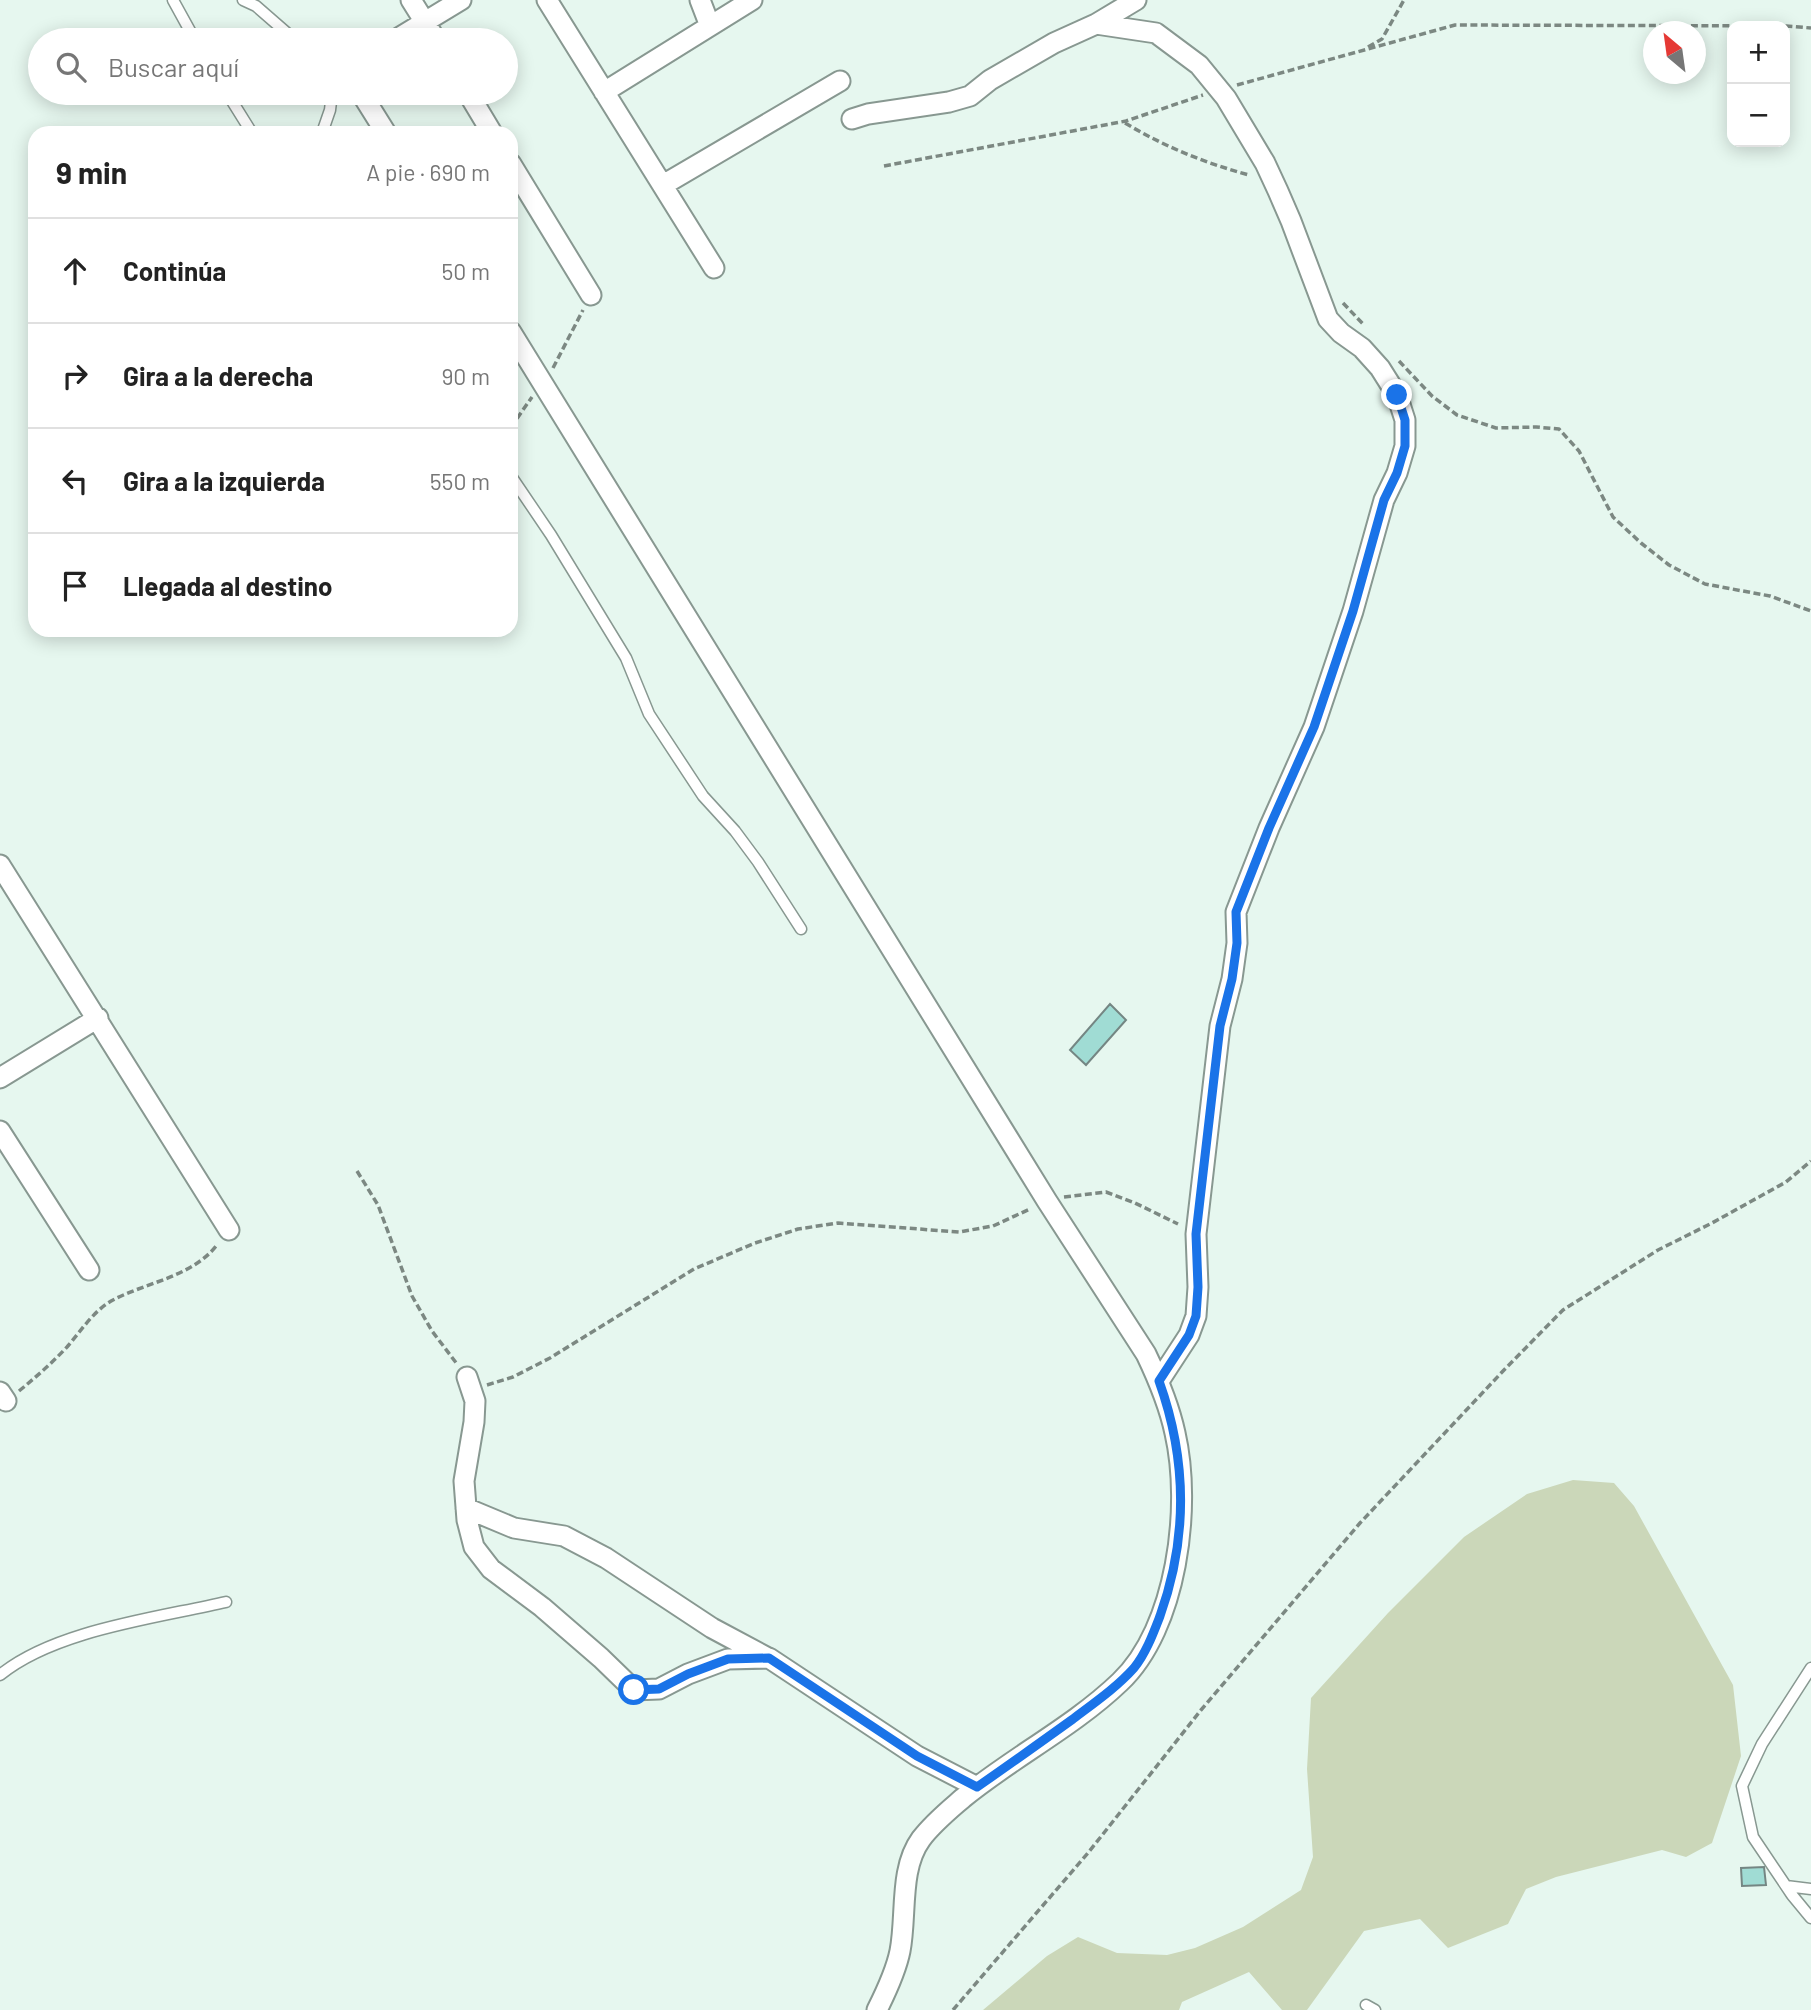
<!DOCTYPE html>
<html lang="es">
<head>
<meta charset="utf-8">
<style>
  :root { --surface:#fff; --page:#f2f2f2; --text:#222; --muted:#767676; --line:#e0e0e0 }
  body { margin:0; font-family:Barlow,sans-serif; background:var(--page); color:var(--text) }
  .controls { position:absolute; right:21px; top:21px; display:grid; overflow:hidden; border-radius:14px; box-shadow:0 4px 18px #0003 }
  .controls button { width:63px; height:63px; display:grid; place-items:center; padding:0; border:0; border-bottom:2px solid var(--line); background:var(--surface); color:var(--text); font:35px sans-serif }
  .compass { position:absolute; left:1643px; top:21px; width:63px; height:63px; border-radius:50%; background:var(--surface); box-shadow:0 4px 18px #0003; rotate:331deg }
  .stop { position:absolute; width:21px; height:21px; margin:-16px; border:5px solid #1a73e8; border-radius:50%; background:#fff }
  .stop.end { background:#1a73e8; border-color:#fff; box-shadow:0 2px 7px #0008 }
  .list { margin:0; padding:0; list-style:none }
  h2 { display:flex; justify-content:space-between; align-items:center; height:91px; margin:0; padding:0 28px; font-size:30px }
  h2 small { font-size:23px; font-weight:400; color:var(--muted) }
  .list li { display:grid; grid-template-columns:46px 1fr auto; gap:21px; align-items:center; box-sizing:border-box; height:105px; padding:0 28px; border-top:2px solid var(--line) }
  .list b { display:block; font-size:26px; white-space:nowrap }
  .list em { font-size:23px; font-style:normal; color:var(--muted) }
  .icon { flex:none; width:38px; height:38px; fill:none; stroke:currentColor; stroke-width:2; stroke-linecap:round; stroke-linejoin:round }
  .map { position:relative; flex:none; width:1811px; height:2010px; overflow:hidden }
  .search { position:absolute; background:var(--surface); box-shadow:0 4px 18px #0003; left:28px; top:28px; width:490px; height:77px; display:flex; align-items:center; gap:18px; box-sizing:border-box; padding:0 24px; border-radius:38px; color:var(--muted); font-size:26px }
  .panel { position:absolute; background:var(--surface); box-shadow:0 4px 18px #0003; left:28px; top:126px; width:490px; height:511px; border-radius:21px }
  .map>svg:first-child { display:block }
  .green { fill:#cbd7b9 }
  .building { fill:#a0dcd4; stroke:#748683; stroke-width:2 }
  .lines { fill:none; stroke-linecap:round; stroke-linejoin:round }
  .lane-casing { stroke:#889891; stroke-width:13 }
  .street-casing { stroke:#889891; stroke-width:23 }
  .path { stroke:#7c8882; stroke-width:3.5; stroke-dasharray:7 3.5; stroke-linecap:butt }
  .lane { stroke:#fff; stroke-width:10 }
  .street { stroke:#fff; stroke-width:19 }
  .route { stroke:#1a73e8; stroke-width:9 }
</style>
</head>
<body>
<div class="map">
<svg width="1811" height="2010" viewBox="0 0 1811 2010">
  <rect width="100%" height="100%" fill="#e6f7ef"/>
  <path class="green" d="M1573,1480L1614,1483L1634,1506L1733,1685L1741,1756L1712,1843L1686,1857L1662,1850L1556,1877L1526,1889L1508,1924L1448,1948L1420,1919L1364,1931L1307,2010H1282L1249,1972L1182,2002L1179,2010H983L1047,1956L1078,1937L1117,1953L1167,1955L1195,1948L1243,1927L1301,1890L1313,1857L1307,1769L1311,1698L1388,1613L1464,1537L1527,1494Z"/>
  <path class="building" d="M1110,1004L1126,1020L1086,1065L1070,1050Z
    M1764,1867L1766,1885L1742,1886L1741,1868Z"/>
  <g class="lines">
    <defs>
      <path id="lane" d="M173,0L195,40
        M243,0L256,6L295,40
        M227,93L252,133
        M322,133L330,110L332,93
        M511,476L551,535L626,658L649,714L703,796L735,831L758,862L801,929
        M1811,1668L1762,1744L1742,1786L1753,1837L1792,1895L1811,1918
        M0,1675C55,1630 157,1618 226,1602
        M1786,1886L1811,1889
        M1366,2005L1375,2010"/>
      <path id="street" d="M411,0L436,40
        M547,0L714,268
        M700,0L710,26
        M1096,24L1136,0
        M395,40L461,0
        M604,92L752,0
        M361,93L386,133
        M468,93L492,133
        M852,119L868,114L949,102L970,96L990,80L1054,43L1096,24L1156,33L1199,65L1226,98L1265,163L1278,191L1291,221L1328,319L1341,333L1362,348L1380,368L1397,395L1405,420V446L1397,473L1384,500L1353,611L1314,727L1269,828L1236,912L1237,943L1232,979L1220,1026L1196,1234L1198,1287L1196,1316L1189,1335L1159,1381
        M511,164L591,295
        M663,185L840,81
        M511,332L1047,1201L1146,1354C1158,1379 1169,1405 1175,1433C1192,1507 1177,1628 1120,1682C1073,1727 1013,1757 963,1798C948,1811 933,1823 921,1839C899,1869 907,1915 900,1951C896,1971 886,1992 877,2010
        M0,865L229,1230
        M0,1078L98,1018
        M0,1131L89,1270
        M467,1377L475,1401L474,1422L464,1481L467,1520L474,1547L491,1569L542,1607L601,1658L634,1690L659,1689L688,1674L728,1659L769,1658L917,1756L977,1787
        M0,1392L6,1401
        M466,1508L514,1528L564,1536L606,1558L712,1628L768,1658"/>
    </defs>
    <use href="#lane" class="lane-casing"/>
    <use href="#street" class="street-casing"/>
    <path class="path" d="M1368,47L1382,39L1404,0
      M1237,85L1455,25L1786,26L1811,28
      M1125,123C1165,147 1205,163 1249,175
      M884,166L1126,121L1203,95
      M1343,303L1364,325
      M1399,361L1432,396L1457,415L1496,428L1536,427L1559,429L1579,451L1613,517L1641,543L1669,565L1705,584L1770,596L1811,611
      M553,368L583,310
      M511,427L532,397
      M357,1171L378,1205L412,1296L432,1331L457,1364
      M1064,1197L1106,1192L1135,1203L1178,1224
      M487,1385L513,1377L550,1358L694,1269L755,1243L798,1229L838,1223L959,1232L993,1226L1030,1209
      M19,1391C36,1377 52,1363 67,1347C81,1331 94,1310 113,1300C147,1282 192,1277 217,1245
      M953,2010L1088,1853L1201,1710L1360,1523L1504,1370L1563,1310L1658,1250L1712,1223L1786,1182L1811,1161"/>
    <use href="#lane" class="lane"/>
    <use href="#street" class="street"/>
  </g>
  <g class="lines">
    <path class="route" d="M634,1690L659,1689L688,1674L728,1659L769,1658L917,1756L977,1787C1009,1765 1041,1742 1073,1719C1094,1703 1116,1688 1134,1668C1146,1653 1153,1634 1160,1616C1188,1538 1187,1459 1159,1381L1189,1335L1196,1316L1198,1287L1196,1234L1220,1026L1232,979L1237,943L1236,912L1269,828L1314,727L1353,611L1384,500L1397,473L1405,446V420L1397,395"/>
  </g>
</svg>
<div class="controls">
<button>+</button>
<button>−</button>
</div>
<svg class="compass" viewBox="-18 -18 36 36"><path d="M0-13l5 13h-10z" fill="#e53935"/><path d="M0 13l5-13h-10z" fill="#767676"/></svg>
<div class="stop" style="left:634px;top:1690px"></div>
<div class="stop end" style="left:1397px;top:395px"></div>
<div class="search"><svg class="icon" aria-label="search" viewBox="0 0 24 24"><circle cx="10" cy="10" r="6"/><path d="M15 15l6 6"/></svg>Buscar aquí</div>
<section class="panel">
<h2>9 min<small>A pie · 690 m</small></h2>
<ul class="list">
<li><svg class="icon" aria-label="ahead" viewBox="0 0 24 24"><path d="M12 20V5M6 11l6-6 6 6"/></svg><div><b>Continúa</b></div><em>50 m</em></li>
<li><svg class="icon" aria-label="right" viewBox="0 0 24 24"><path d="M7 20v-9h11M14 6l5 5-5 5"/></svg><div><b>Gira a la derecha</b></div><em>90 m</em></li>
<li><svg class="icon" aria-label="left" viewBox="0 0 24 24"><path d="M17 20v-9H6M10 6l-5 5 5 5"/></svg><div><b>Gira a la izquierda</b></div><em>550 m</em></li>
<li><svg class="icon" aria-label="arrive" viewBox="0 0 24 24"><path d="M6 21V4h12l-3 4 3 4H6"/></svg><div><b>Llegada al destino</b></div></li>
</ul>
</section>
</div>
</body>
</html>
